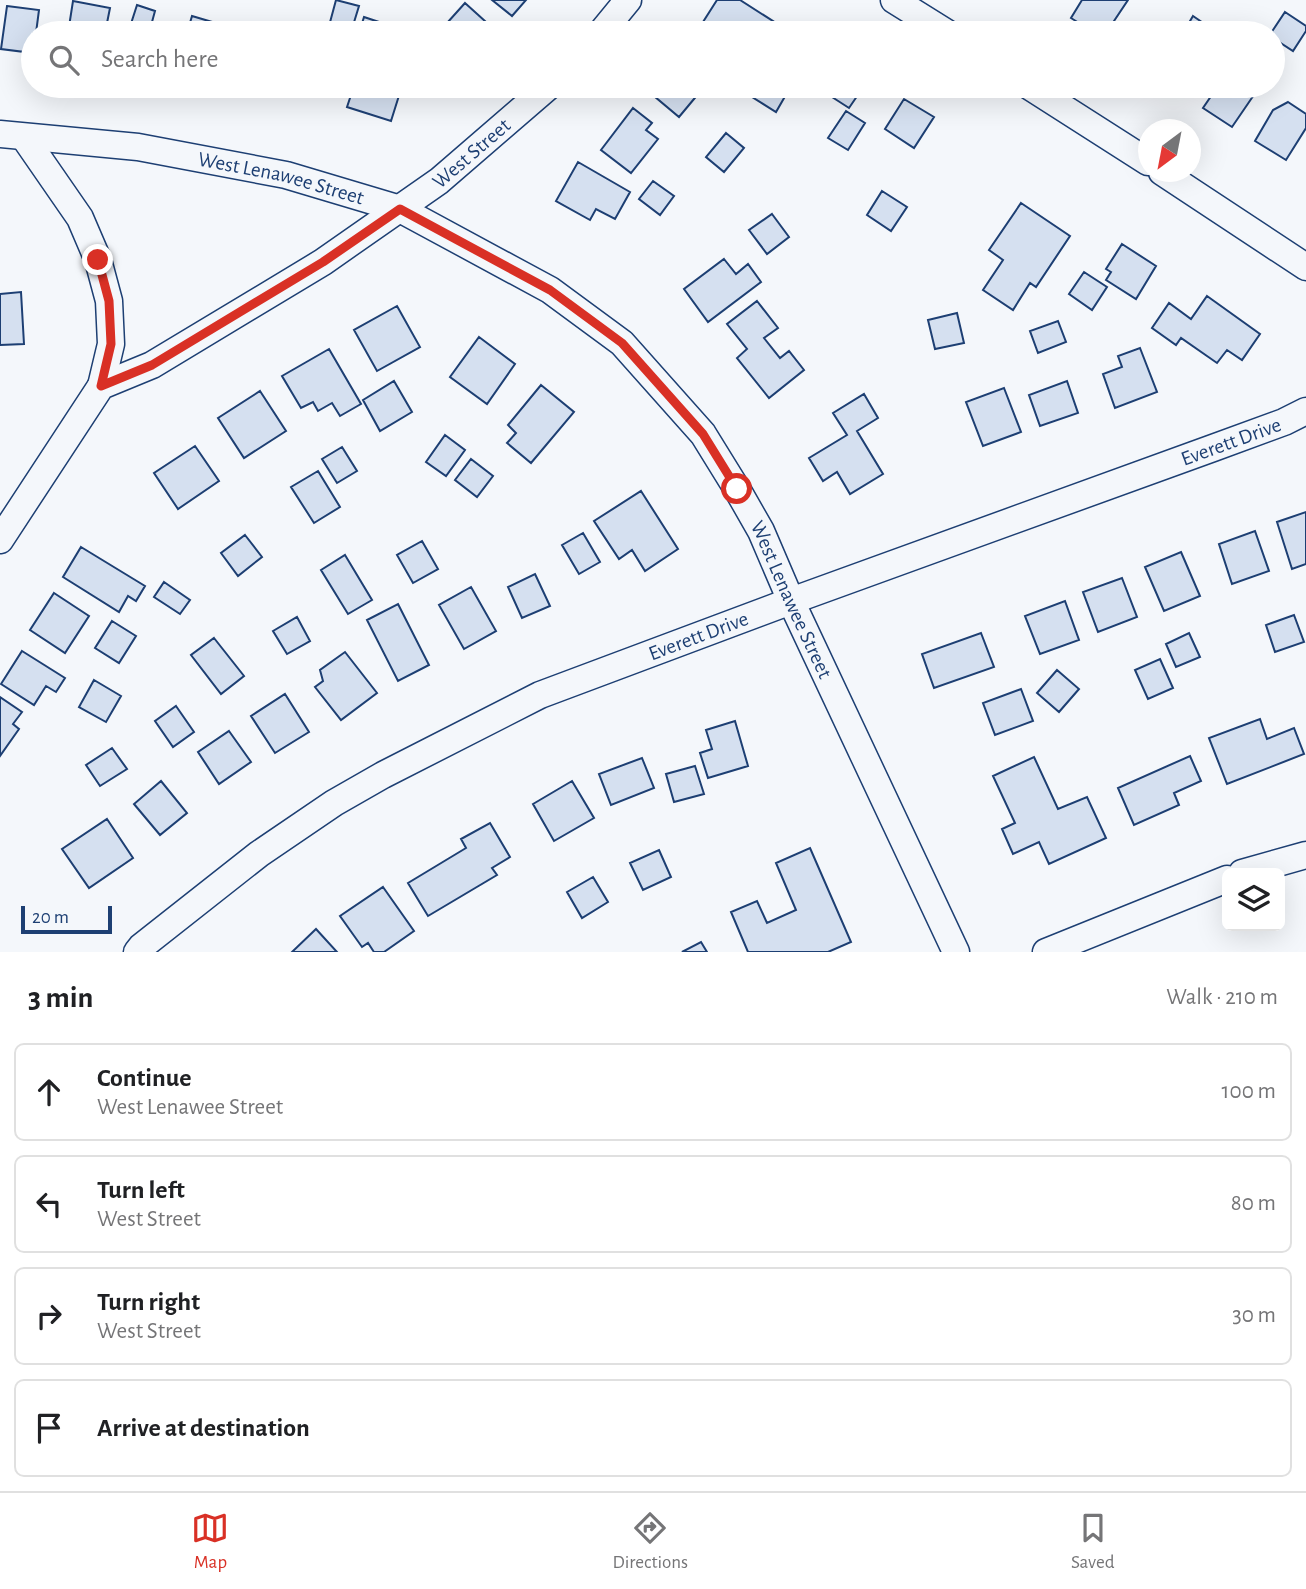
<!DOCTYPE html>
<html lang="en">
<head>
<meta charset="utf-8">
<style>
  :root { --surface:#fff; --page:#f6f6f6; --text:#202124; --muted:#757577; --line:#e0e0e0; --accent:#d93025 }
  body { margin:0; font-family:"Alegreya Sans",sans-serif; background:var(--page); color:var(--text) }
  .controls { position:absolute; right:21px; bottom:21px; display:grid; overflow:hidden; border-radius:10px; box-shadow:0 7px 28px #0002 }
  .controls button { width:63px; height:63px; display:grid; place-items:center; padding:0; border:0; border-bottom:2px solid var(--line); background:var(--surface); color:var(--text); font:35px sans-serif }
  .compass { position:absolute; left:1138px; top:119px; width:63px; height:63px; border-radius:50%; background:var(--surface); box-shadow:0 7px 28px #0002; rotate:212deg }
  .scale { position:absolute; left:21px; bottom:18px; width:91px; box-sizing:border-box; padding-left:7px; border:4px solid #1d3f73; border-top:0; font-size:19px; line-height:24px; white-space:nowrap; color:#1d3f73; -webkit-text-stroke:5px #f4f7fb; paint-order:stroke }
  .stop { position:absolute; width:21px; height:21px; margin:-16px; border:5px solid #d93025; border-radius:50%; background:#fff }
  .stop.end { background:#d93025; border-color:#fff; box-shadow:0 2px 7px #0008 }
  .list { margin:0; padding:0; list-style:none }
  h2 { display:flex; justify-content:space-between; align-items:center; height:91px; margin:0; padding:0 28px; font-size:30px }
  h2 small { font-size:23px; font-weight:400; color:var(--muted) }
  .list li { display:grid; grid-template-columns:46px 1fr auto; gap:21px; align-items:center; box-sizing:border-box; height:98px; margin:0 14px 14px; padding:0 14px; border:2px solid var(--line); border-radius:10px }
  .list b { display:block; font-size:26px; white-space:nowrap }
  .list p { margin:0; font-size:23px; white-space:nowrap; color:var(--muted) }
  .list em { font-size:23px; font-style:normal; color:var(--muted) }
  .icon { flex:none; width:38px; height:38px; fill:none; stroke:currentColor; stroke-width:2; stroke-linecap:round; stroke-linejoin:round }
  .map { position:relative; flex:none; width:1306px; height:952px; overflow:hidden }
  .search { position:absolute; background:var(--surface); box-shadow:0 7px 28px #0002; left:21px; right:21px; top:21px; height:77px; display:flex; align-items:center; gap:18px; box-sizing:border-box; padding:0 24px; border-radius:38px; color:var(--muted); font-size:26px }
  .sheet { height:539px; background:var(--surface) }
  nav { display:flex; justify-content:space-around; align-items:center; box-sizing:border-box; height:98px; border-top:2px solid var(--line); background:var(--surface); font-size:19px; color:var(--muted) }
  nav a { display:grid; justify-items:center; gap:4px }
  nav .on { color:var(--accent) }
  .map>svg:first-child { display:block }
  .building { fill:#d5e0f0; stroke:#1d3f73; stroke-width:2 }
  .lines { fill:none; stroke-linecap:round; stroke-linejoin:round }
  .street-casing { stroke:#1d3f73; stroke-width:29 }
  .street { stroke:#f4f7fb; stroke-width:26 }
  .route { stroke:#d93025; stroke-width:9 }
  .labels { text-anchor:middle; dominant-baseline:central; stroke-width:5; stroke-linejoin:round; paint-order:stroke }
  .street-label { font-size:21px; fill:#1d3f73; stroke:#f4f7fb }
</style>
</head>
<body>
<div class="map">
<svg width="1306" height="952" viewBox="0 0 1306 952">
  <rect width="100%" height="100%" fill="#f4f7fb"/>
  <path class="building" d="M336,0L359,6L351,32L329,26Z
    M492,0H526L512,16Z
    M717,0H740L787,30L785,33H696Z
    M1082,0H1128L1106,33H1095L1071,18Z
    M73,1L110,8L105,33H68Z
    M465,3L496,31L494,33H438Z
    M137,5L155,11L152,22L172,27L170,33H128Z
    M7,6L39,10L36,33H33V53L1,49Z
    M1285,12L1306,26V31L1293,51L1273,38V33H1271Z
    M192,16L229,27L227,33H187Z
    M1193,16L1209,27L1204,33H1183Z
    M364,17L394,27L392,33H359Z
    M294,86H329L325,96Z
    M354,86H402L391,121L347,107Z
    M662,86H702L704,87L679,117L654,96Z
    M759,86H791L776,112L752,97Z
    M815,86H864L849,108Z
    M1218,86H1260L1232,127L1203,108Z
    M904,99L934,117L914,148L885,129Z
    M1288,102L1306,114V128L1286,160L1255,141L1273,110Z
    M633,108L652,123L646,130L658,139L631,173L601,150Z
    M846,111L865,123L848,150L828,138Z
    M726,133L744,148L724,172L706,157Z
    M578,162L630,192L615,219L596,209L590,220L556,201Z
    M653,181L674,196L660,215L639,199Z
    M882,191L907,207L891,231L867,215Z
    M1021,203L1070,236L1036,287L1030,283L1013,310L983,290L1003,260L989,250Z
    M772,214L789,237L767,254L749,230Z
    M1122,244L1156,266L1136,299L1106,280L1111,272L1106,269Z
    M724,259L736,274L748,264L761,282L708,322L684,289Z
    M1084,272L1107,287L1092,310L1069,294Z
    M21,292L24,344L0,345V294Z
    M1207,296L1260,334L1242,360L1227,350L1217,363L1181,338L1176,345L1152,328L1169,303L1191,319Z
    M757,301L778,328L764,338L780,358L789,351L804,370L769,398L737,358L747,349L727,324Z
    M397,306L420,347L377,371L354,330Z
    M957,313L964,343L935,349L928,320Z
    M1058,321L1066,342L1038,353L1030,331Z
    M479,337L515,364L487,404L450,377Z
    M1140,348L1157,392L1115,408L1103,374L1122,367L1118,356Z
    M329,349L361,404L340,416L332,403L318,411L313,402L301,408L282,376Z
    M394,381L412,412L380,431L363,400Z
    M1067,381L1078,413L1040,426L1029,395Z
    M541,385L574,412L531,463L507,443L516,433L508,425Z
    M1004,388L1021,432L983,446L966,402Z
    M260,391L286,431L244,458L218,418Z
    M864,394L878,418L857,431L883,474L850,494L837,472L823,481L809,458L847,435L833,413Z
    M445,435L465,450L446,476L426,462Z
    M195,446L219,481L178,509L154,473Z
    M342,447L357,471L337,483L322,459Z
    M471,459L493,476L477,497L455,480Z
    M318,471L340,507L314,523L291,487Z
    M641,491L678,549L645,571L632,550L619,559L594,521Z
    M1306,512V564L1292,569L1277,522Z
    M1255,531L1269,571L1232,584L1219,544Z
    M583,533L600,562L579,574L562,545Z
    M245,535L262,557L238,576L221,553Z
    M422,541L438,569L413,583L397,555Z
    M81,547L145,586L136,601L128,596L119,612L63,577Z
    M1181,552L1200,596L1164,611L1145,567Z
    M345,555L372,600L348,614L321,570Z
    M535,574L550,606L522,618L508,587Z
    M1122,578L1137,617L1098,632L1083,592Z
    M164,582L190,600L180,614L154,597Z
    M471,587L496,631L464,649L439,605Z
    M54,593L89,616L65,653L30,630Z
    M1065,601L1079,640L1040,654L1025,616Z
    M398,604L429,665L398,681L367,620Z
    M1294,615L1304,642L1275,652L1266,625Z
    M297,617L310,641L287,654L273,631Z
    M112,621L136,636L119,663L95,648Z
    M981,633L994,667L934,688L922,654Z
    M1189,633L1200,657L1176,667L1166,644Z
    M214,638L244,676L221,694L191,655Z
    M22,651L65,678L56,692L46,686L34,705L1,684Z
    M345,652L377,693L341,720L315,687L323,681L320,670Z
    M1160,659L1173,688L1148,699L1135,670Z
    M1057,670L1079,689L1059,712L1037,693Z
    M94,680L121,696L106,722L79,707Z
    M1021,689L1033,721L995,735L983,703Z
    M285,694L309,732L275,753L251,716Z
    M0,697L22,712L13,724L19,729L0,756Z
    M176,706L194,732L173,747L155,721Z
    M1260,719L1267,739L1294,728L1304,754L1227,784L1209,738Z
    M735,721L748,766L708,778L700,753L712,749L706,730Z
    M229,731L251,762L219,784L198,752Z
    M112,748L127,769L100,786L86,765Z
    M1190,756L1201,781L1174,793L1179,805L1134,825L1118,788Z
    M1034,757L1058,809L1087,797L1106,838L1049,864L1039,842L1013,854L1002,829L1015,823L993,776Z
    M642,758L654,788L611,805L599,774Z
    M695,766L704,794L674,802L666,774Z
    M161,781L187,813L160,835L134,804Z
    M572,781L594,818L554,841L533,804Z
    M107,819L133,858L89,888L62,849Z
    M490,823L510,857L492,868L497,875L428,916L408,883L466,848L461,839Z
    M810,848L851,942L828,952H748L731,912L757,901L767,923L796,910L776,863Z
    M659,850L671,877L643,890L630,863Z
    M593,877L608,902L582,918L567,892Z
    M383,887L414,931L384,952H374L368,943L362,947L340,916Z
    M316,929L337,952H292Z
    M701,942L707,952H682Z"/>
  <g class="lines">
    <defs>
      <g id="street">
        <path d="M894,0L947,33"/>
        <path d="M601,33L628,0"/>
        <path d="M1029,86L1148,162"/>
        <path id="s1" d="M0,134L138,147L286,175L400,209L550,290L622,343L703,434L737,489L761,531L791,601L956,952"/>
        <path d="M24,137L80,218L98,260L109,301L111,344L101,386"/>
        <path d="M1162,172L1306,267"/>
        <path id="s2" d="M0,540L101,386L152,365L323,262L439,181L549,86"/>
        <path d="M1242,873L1306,855"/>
        <path id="s3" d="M137,952L141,947L259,854L334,803L383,775L540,695L791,601L1213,448L1284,422L1306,411"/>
        <path d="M1046,952L1227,879"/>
      </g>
    </defs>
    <use href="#street" class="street-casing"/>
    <use href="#street" class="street"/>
  </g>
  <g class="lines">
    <path class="route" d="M98,260L109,301L111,344L101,386L152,365L323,262L400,209L550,290L622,343L703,434L737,489"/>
  </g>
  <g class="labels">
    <g class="street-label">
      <text stroke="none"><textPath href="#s2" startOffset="623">West Street</textPath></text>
      <text stroke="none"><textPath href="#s1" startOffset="285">West Lenawee Street</textPath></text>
      <text stroke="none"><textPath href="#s3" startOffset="1216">Everett Drive</textPath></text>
      <text stroke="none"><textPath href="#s1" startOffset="978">West Lenawee Street</textPath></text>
      <text stroke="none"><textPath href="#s3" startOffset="649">Everett Drive</textPath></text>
    </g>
  </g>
</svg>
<div class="controls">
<button><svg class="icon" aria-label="layers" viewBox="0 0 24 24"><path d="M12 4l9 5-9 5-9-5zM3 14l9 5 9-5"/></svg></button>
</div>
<svg class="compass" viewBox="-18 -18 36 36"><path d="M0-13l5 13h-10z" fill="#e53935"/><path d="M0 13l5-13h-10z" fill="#757577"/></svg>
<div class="scale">20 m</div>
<div class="stop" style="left:737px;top:489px"></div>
<div class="stop end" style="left:98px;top:260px"></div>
<div class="search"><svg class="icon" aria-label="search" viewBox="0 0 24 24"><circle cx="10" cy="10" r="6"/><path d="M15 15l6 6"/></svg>Search here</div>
</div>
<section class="sheet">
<h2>3 min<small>Walk · 210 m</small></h2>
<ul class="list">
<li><svg class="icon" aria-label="ahead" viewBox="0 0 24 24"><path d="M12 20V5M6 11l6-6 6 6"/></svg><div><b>Continue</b><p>West Lenawee Street</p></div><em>100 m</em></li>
<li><svg class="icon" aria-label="left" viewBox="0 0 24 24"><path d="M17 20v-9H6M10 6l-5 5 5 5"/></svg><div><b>Turn left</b><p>West Street</p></div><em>80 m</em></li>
<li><svg class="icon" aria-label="right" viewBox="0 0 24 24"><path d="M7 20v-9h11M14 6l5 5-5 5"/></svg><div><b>Turn right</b><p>West Street</p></div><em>30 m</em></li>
<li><svg class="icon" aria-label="arrive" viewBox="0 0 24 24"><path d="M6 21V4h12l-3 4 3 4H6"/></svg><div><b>Arrive at destination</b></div></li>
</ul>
</section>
<nav>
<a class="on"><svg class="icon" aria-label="map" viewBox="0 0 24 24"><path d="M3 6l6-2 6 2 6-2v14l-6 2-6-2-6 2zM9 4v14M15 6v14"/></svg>Map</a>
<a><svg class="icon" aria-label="directions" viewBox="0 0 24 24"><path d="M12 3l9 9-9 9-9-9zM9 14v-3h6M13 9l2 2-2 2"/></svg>Directions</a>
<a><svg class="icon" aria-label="saved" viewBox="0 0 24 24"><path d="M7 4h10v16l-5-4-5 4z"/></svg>Saved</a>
</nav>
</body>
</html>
